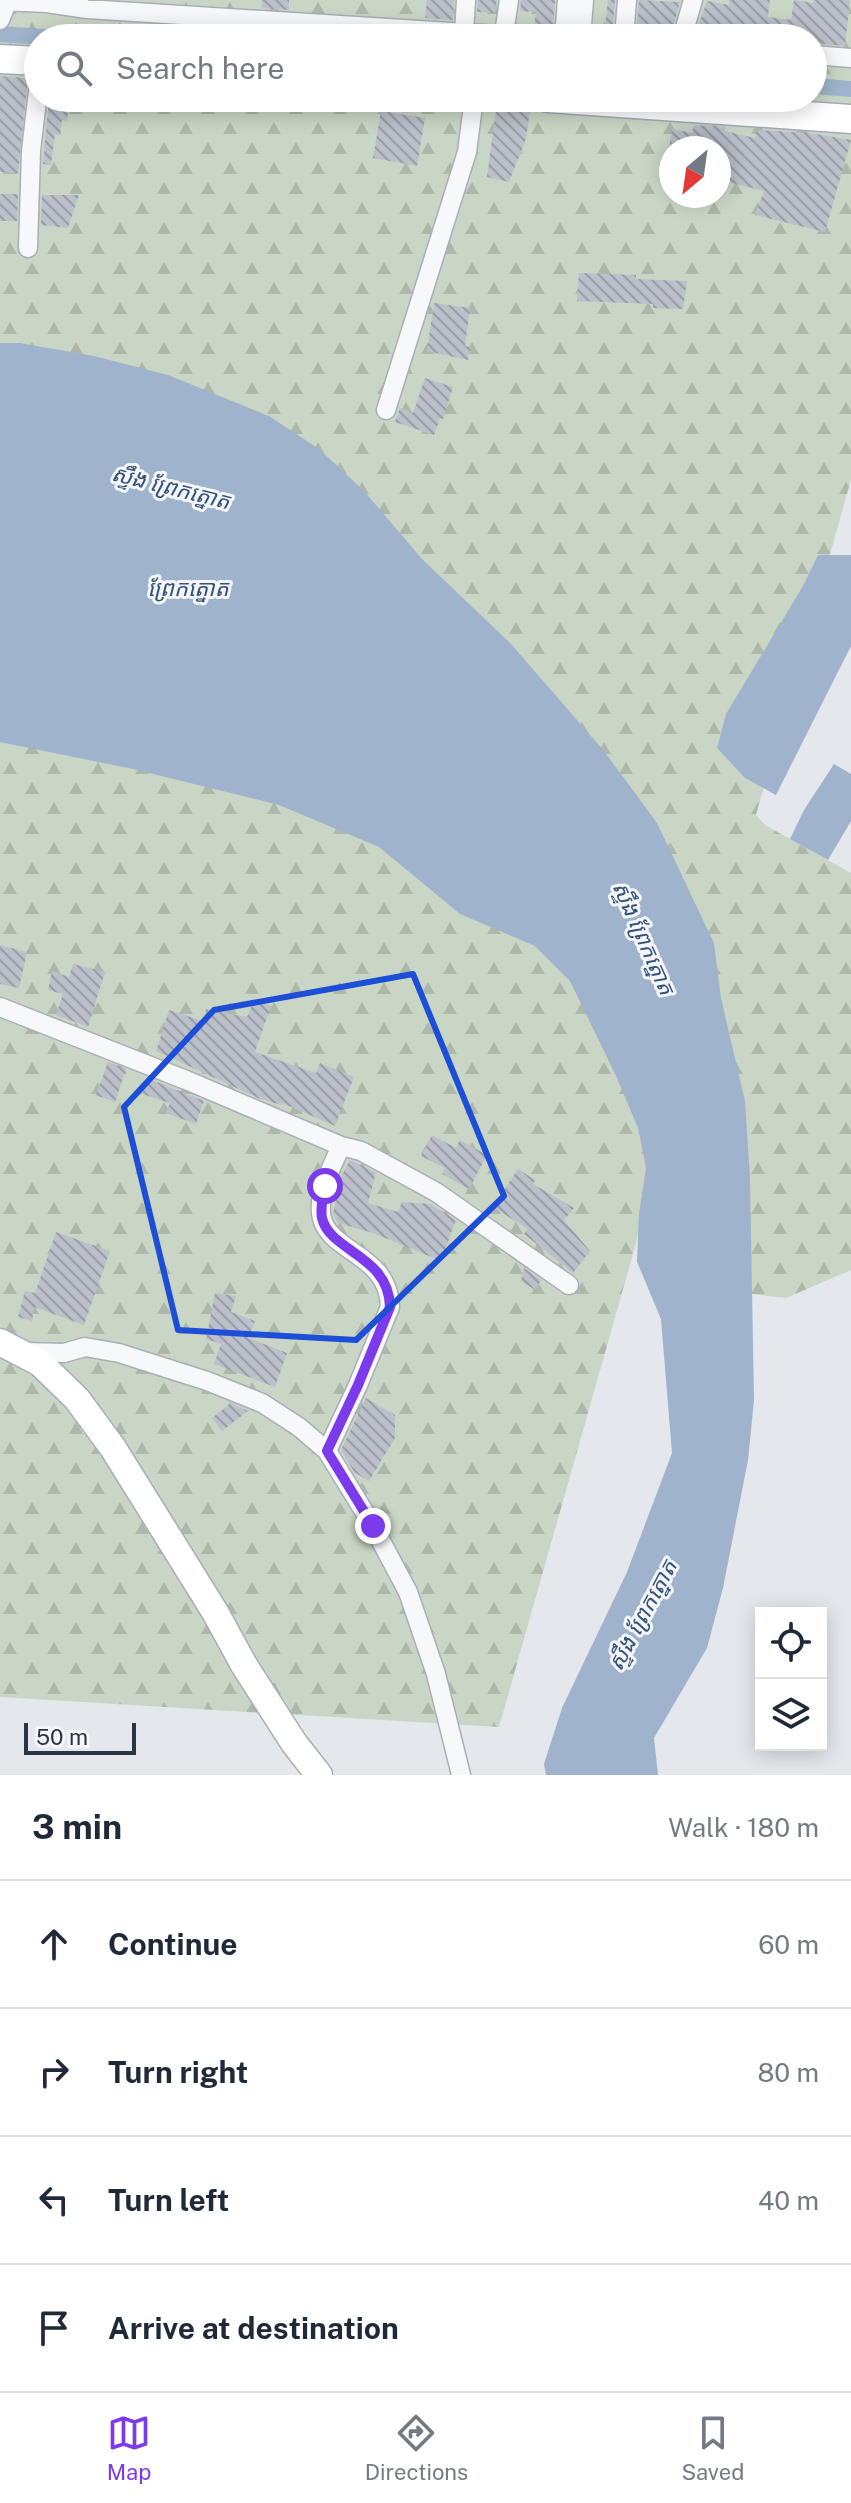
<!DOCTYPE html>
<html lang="en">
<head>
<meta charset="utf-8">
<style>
  :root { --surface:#fff; --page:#f2f2f3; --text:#1f2937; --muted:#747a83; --line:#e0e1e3; --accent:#7c3aed }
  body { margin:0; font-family:"Public Sans","Noto Sans Khmer",sans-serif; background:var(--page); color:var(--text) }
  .controls { position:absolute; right:24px; bottom:24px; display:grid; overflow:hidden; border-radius:0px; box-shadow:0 4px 20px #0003 }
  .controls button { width:72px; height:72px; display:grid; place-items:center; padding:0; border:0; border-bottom:2px solid var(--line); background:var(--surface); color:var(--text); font:40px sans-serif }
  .compass { position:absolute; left:659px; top:136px; width:72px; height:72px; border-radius:50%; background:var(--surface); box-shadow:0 4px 20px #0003; rotate:209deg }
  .scale { position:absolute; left:24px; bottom:20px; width:112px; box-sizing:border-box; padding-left:8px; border:4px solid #2b3445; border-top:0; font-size:22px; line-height:28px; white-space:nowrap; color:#2b3445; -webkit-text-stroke:6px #f4f6f9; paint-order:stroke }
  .stop { position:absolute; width:24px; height:24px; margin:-18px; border:6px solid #7c3aed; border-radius:50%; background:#fff }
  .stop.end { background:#7c3aed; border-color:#fff; box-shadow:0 2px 8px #0008 }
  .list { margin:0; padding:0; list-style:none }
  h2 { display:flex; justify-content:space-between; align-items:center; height:104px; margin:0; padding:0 32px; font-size:34px }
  h2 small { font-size:26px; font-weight:400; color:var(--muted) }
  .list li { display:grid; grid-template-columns:52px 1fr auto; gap:24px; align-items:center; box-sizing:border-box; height:128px; padding:0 32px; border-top:2px solid var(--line) }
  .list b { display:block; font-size:30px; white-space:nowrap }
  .list em { font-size:26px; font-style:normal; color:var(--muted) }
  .icon { flex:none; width:44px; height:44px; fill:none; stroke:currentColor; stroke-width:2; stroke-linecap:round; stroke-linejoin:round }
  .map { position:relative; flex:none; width:851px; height:1775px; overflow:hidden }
  .search { position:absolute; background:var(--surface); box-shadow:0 4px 20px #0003; left:24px; right:24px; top:24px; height:88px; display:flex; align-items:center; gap:20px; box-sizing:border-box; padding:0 28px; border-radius:44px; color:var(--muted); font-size:30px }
  .sheet { height:616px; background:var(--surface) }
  nav { display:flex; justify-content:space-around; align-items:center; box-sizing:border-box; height:112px; border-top:2px solid var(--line); background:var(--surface); font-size:22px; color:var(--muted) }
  nav a { display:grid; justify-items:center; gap:4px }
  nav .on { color:var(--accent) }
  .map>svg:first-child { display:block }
  .forest { fill:url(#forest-firs); fill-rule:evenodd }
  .water { fill:#9fb4cc }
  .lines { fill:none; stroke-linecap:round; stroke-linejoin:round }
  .canal { stroke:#9fb4cc; stroke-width:16 }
  .building { fill:url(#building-back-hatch) }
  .street-casing { stroke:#a9aeb7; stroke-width:21 }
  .secondary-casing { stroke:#a9aeb7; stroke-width:29 }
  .primary-casing { stroke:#a3abb8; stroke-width:31 }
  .street { stroke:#f7f8fa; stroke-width:18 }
  .secondary { stroke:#fff; stroke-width:26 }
  .primary { stroke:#fff; stroke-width:28 }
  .route { stroke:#7c3aed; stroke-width:10 }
  .marked { fill:none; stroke:#1d4ed8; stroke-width:6; stroke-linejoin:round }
  .labels { text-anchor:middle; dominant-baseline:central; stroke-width:6; stroke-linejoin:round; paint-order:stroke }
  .water-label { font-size:22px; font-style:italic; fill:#34527a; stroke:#f4f6f9 }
</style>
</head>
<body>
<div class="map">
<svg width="851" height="1775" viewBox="0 0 851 1775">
  <defs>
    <pattern id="forest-firs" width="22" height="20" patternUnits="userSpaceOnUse" patternTransform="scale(2)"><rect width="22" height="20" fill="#c9d6c5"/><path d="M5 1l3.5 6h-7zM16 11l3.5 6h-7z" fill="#adb8ab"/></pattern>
    <pattern id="building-back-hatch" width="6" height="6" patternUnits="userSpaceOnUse" patternTransform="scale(2)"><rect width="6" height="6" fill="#bbc0ca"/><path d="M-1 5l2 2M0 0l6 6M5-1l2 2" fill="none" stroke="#989da6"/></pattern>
  </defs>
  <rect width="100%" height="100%" fill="#e4e7ec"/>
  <path class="forest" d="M0,0H851V480L756,815L765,825L851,873V1270L786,1298L752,1294L750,1247L716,961L499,1727L0,1697ZM38,38H813V98H38ZM671,148H719V196H671Z"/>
  <path class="water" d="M0,343H20L94,356L168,375L269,416L319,449L364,491L422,559L511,644L604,751L657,823L714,943L721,998L745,1101L750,1178L754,1400L748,1460L723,1588L707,1648L654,1738L658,1775H546L544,1764L562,1708L627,1572L672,1453L661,1319L637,1262L639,1214L646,1168L638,1128L617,1078L570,981L535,946L460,914L379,847L279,805L133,769L0,742Z
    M818,555H851V646L776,795L745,778L717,748L726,714L803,586Z
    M834,764L851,774V821L828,860L790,839L804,810Z"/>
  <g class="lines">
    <path class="canal" d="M0,34L59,38
      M813,86L851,89"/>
  </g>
  <path class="building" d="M262,0H289V10L262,8Z
    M427,0H454L453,20L425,18Z
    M478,0H497L495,13L477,12Z
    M521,0H555L553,28L534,25L536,12L520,11Z
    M608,0H615L612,35L604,34Z
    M639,0L680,2L670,38H636Z
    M729,0H770L768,17L791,20L794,0L813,3L814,0H850L845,46L813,43V38H694L707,1L729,5Z
    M0,76L28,78L18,173L0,172Z
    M49,98H70L67,121L62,120L60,135L55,134L51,165L43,164Z
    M497,102L531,104L526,139L509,182L487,177Z
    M381,111L425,118L417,166L373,158Z
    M694,125L726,127L725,131L755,138L757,130L809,133L851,140L825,232L755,215L764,191L719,180V148H669L672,129L692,133Z
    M0,194H18L17,221H0Z
    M42,195H79L68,228L41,225Z
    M579,273L636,275V279L687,281L683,309L653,308V304L577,301Z
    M434,303L470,308L465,346L471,347L468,360L427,351Z
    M425,378L453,387L443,419L440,418L434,435L395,422L400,408L413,413Z
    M0,945L27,952L19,988L0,984Z
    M73,964L105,972L88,1027L56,1015L63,994L48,990L52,971L69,977Z
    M254,1000L271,1006L255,1052L316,1073L320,1063L354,1077L335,1126L282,1103L281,1105L258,1098L156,1051L169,1010L203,1021L206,1009L247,1017Z
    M108,1062L126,1069L115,1102L96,1095Z
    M147,1078L204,1101L196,1124L166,1113L170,1103L142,1094Z
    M432,1135L456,1148L460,1140L487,1155L469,1189L442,1174L445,1168L421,1156Z
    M350,1160L376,1173L368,1203L398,1212L402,1202L430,1204L456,1220L441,1261L373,1233L338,1223L333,1213L341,1177Z
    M518,1169L535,1180L533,1184L574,1208L564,1220L590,1251L573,1273L524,1234L528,1229L493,1207Z
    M56,1232L110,1251L84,1325L34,1307L32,1321L18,1317L25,1291L35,1293Z
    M524,1268L541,1280L535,1290L521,1281Z
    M215,1293L236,1296L231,1312L255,1321L248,1338L287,1353L275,1387L214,1364L221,1344L206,1339Z
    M366,1398L395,1415V1438L369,1481L354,1472L341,1450Z
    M231,1403L248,1411L222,1431L212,1418Z"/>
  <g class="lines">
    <defs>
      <path id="street" d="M0,1L47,3L87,9L547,38
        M0,20L8,0
        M464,33L466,0
        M504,34L509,0
        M564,38L567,0
        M581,38L584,0
        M624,38L627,0
        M682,38L693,0
        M813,55L851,58
        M28,248L31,151L38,91
        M386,410L467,152L474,98
        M0,1007L186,1080L341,1146L361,1151L436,1192L569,1285
        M25,1352L64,1353L85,1347L119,1353L207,1381L262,1403L299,1427L327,1451L373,1526L408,1592L436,1674L461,1775
        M327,1451L358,1385L390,1307C389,1255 332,1253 322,1219C316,1196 332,1166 341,1146"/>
      <path id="secondary" d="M0,1342L40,1363L77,1399L113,1448L215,1612L244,1665L294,1743L319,1775"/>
      <path id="primary" d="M0,59L38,61
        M548,98L851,119"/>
    </defs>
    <use href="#street" class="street-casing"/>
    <use href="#secondary" class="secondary-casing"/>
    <use href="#primary" class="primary-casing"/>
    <use href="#street" class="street"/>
    <use href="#secondary" class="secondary"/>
    <use href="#primary" class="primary"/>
  </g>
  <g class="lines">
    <path class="route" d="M325,1186C323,1196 320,1208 322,1218C330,1252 389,1255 390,1307L358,1385L327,1451L373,1526"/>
  </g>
  <path class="marked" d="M413,974L504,1196L356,1340L178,1330L124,1107L214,1010Z"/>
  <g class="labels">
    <g class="water-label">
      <text transform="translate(171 487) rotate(14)">ស្ទឹង ព្រែកត្នោត</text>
      <text x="188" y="588">ព្រែកត្នោត</text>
      <text transform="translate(644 938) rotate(66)">ស្ទឹង ព្រែកត្នោត</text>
      <text transform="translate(642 1615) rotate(-62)">ស្ទឹង ព្រែកត្នោត</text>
    </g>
  </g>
</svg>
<div class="controls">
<button><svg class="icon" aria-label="locate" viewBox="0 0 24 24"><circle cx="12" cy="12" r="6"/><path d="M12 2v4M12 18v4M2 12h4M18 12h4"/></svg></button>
<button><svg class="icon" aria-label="layers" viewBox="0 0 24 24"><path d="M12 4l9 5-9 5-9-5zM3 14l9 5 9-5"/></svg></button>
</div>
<svg class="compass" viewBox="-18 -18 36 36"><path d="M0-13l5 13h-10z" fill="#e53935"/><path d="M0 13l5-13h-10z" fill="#747a83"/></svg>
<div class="scale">50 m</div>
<div class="stop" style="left:325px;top:1186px"></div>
<div class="stop end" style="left:373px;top:1526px"></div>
<div class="search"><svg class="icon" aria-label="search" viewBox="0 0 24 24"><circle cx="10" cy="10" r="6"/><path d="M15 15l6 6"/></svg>Search here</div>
</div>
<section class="sheet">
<h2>3 min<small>Walk · 180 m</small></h2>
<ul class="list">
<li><svg class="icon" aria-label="ahead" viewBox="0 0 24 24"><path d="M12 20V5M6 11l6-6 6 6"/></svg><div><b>Continue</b></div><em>60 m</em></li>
<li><svg class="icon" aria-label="right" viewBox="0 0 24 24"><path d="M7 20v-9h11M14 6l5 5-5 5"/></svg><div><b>Turn right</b></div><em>80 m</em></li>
<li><svg class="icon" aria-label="left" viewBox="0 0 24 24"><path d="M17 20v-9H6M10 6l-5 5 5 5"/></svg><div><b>Turn left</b></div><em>40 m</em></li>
<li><svg class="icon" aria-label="arrive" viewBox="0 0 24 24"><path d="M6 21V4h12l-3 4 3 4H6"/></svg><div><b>Arrive at destination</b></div></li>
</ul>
</section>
<nav>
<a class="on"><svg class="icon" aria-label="map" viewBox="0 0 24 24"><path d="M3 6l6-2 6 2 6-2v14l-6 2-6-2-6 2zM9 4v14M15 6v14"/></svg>Map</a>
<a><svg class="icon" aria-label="directions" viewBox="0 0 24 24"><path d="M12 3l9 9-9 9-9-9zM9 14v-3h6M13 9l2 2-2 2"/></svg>Directions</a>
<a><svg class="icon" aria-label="saved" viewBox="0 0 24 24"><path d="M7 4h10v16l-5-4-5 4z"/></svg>Saved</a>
</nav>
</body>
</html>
